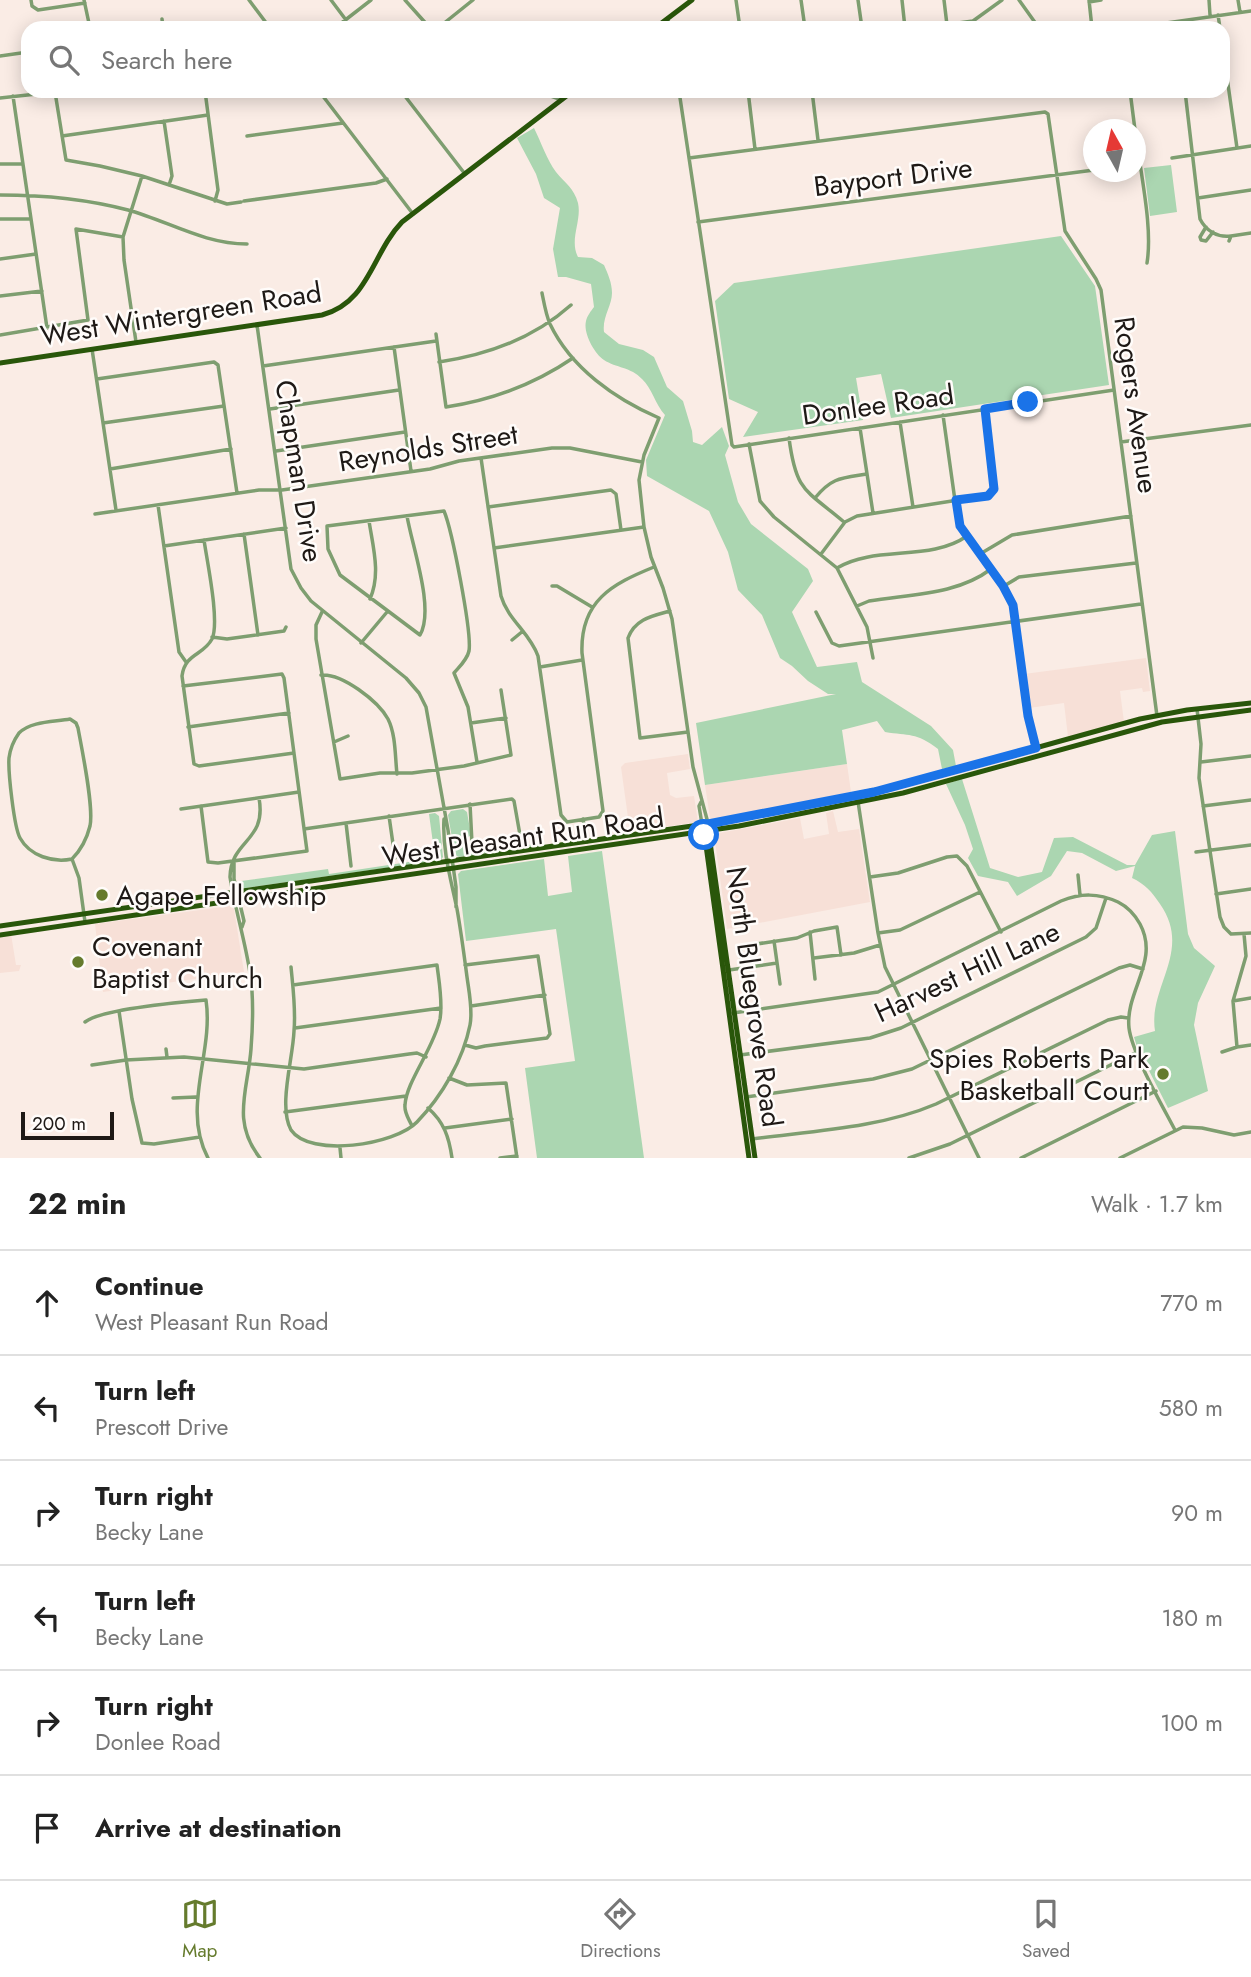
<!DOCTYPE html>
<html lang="en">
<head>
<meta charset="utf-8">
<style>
  :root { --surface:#fff; --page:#f2f2f2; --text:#222; --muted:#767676; --line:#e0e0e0; --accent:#657b2d }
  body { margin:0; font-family:Jost,sans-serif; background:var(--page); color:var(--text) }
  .compass { position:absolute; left:1083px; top:119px; width:63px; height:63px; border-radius:50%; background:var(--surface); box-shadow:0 4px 18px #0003; rotate:352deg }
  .scale { position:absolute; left:21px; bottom:18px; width:93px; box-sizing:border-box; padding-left:7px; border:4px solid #1e1916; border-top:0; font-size:19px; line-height:24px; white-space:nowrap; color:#1e1916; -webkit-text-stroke:5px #fffcfa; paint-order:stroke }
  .stop { position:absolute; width:21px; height:21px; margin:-16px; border:5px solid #1a73e8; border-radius:50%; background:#fff }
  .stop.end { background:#1a73e8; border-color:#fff; box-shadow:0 2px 7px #0008 }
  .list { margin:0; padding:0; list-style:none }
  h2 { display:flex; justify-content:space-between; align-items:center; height:91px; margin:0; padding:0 28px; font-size:30px }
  h2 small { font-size:23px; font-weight:400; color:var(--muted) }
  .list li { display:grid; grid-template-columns:46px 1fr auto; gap:21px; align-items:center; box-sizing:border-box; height:105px; padding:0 28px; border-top:2px solid var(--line) }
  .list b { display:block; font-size:26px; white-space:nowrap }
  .list p { margin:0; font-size:23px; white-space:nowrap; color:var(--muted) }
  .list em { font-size:23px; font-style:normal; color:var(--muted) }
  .icon { flex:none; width:38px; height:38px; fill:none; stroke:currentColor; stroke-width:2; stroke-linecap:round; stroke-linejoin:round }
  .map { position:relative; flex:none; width:1251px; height:1158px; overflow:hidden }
  .search { position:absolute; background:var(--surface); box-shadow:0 4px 18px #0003; left:21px; right:21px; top:21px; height:77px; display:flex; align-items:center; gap:18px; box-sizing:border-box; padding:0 24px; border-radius:21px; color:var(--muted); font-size:26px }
  .sheet { height:721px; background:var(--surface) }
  nav { display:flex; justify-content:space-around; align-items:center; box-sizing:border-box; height:98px; border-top:2px solid var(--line); background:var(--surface); font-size:19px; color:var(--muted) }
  nav a { display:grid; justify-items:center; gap:4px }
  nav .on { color:var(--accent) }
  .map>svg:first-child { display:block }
  .built { fill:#f7e0d7 }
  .green { fill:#abd6b1 }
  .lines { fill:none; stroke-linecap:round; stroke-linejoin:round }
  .minor { stroke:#7e9e70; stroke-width:3.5 }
  .major { stroke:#29560a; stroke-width:5 }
  .route { stroke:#1a73e8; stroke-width:9 }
  .poi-dot { fill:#657b2d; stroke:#fffcfa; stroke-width:2.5 }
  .labels { text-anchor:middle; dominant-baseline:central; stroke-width:5; stroke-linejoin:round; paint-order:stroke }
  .street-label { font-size:28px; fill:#1e1916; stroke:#fffcfa }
  .poi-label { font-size:28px; fill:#1e1916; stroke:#fffcfa; text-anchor:start }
</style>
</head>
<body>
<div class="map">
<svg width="1251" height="1158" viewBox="0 0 1251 1158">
  <rect width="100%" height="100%" fill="#faece5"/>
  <path class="built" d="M1146,658L1150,691L1143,692L1142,688L1120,691L1124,722L1068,737L1064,703L1029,708L1024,674Z
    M688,754L690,769L667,773L670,795L676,798L694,796L698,822L630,832L621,767L625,763Z
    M847,764L851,792L713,820L710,818L705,785Z
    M833,811L838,832L859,829L870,902L727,929L714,834L800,818L804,839L829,834L826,813Z
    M230,906L234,909L244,972L103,992L95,924Z
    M11,934L16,965H21L19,971L0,973V936Z"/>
  <path class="green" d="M534,128C541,142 547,160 556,172C565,183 574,188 578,203C582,221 569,240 578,257L592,258L604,265C608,274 612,283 612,293C612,306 602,317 604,332L619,344L643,350L654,357L667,387L683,401L692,431L693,442L702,445L722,427L729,446L725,455L738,502L751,524L808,569L813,581L792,612L817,667L857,662L862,682L931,726L953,750L956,766L942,769L938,749C916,732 909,736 885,732L877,721L842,730L847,764L705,785L696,723L836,694H828L808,681L792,666L780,658L762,615L738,590L728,552L709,511L647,476L646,460L665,415C655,404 652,388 642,379C631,367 616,368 604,360C594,353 583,333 586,321C587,316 591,311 594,307L591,284L566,277H558L553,249L560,208L544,198L536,174L517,138Z
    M1171,165L1177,212L1150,216L1144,168Z
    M1061,236L1095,286L1109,385L891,418L881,374L856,378L863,420L743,437L758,412L729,399L715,301L734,283Z
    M962,779L990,868L1018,877L1042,872L1054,838L1073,837L1127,865H1135L1152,835L1175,831L1188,934L1194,948L1215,966L1198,1003L1194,1025L1208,1091L1168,1108L1137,1047L1134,1037L1155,1031C1148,986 1193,951 1160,904C1152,892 1145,884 1132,878L1135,866L1116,871L1082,853L1067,851L1051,876L1017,896L1008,882L978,876L968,858L973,849L965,825L946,784Z
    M463,809L467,812L471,835L466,839L465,844L469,849L475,848L478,852L542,843V845L459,857L455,855L448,815L451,811Z
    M435,813L439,816L443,857L441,860L239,889L238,882L241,881L328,869L329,874L435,858L429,814Z
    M602,851L644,1158H537L525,1068L575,1061L556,929L466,941L458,874L461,871L544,859L548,896L572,892L568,856Z"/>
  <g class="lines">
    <path class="minor" d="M31,0L32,6L38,10L85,3
      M84,0L90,28
      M249,0L270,28
      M331,0L352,28
      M405,0L430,28
      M736,0L740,28
      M801,0L805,28
      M858,0L862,28
      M902,0L905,28
      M944,0L947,25
      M1019,0L1039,28
      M1089,0L1092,28
      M1209,0L1210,15
      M1238,0L1240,12
      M1089,2L1101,0
      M1218,15L1220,28
      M668,18L669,28
      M162,19L163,28
      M335,28L371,0
      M438,28L473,0
      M921,28L973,21L1002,0
      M1131,28L1251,11
      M1223,49L1237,148
      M0,56L28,52
      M205,91L218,190L215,201
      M319,91L413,214
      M401,91L465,174
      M537,91L562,100
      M679,91L732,445L734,447L1114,390
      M748,91L755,149
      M812,91L818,140
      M1130,91L1135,130
      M1185,91L1200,219C1206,231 1218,238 1231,236
      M55,92L66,160L100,166L142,176L227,204L241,202
      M13,96L47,328
      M0,98L64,91
      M164,121L172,176L169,185
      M1136,134C1140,173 1153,226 1147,263
      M62,136L208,115
      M247,136L343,123
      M689,158L1045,112L1048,114L1065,231L1096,279L1101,290L1157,716
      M1172,158L1251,146
      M0,164H23
      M0,195C43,195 86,199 128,210C168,221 204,244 247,244
      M1198,198L1251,190
      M244,201L376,183L387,179
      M0,219H31
      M698,222L1094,170
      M1206,227L1200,237L1201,240L1206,241L1213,232
      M1229,241L1231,236L1251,233
      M0,259L36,254
      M542,293C544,303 546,315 550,324C571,368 615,399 659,418L644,455L639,480L644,527L651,557L663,588L672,619L693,767L708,823
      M0,296L42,291
      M257,325L291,569L301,588L311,601L406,678L419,693L426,707L448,830L456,887V907
      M436,334L446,407C492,400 535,384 573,358
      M0,335L88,320L76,229L123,237
      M136,342L124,260L123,237L142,176
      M394,347L411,471
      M92,349L116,510
      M439,362C487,355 534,338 571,305
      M263,366L436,341
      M97,379L214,362L218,365L237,493
      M270,409L399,390
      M943,415L958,522L1006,591L1014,610L1028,716L1036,748
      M900,422L913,507
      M103,423L224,406
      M860,428L873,513
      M789,438C796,492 805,489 844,522
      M1121,442L1251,425
      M749,444L760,501L774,517L837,568L867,627L873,658
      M276,451L405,432
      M481,458L501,596C508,620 530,633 538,656L561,815L567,822L599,817L603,811L582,653C580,601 612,584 654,567
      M110,469L231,449
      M815,498C832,477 842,478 867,474
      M158,505L179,652L186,662
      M488,507L611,490L616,494L621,530
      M95,514L259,490H282L430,469L459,461L552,448H570L642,462
      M407,516C412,546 435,609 420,635L340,575L328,549L327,526L444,511C452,530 472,632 469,651C467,660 460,666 454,673L468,707L477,762
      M369,521C373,547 381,574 370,599
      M244,534L258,635
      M204,540C207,561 220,622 212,639C203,656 185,653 182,676L194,764L199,766L294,753
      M164,546L286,528
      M494,548L644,527
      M821,554L845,522L857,516L990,495L994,485L985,409
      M980,554L1012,535L1131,516
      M837,568C875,545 930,562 967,536
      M552,586H557L592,607
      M1004,586L1019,577L1136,563
      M857,606L869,601C910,594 957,595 991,569
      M670,611C652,616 635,619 628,638L640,738L688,732
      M322,612L316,625V639L340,779L380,773H412L464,766L511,755L501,690
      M816,612L832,643L839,646L1141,604
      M212,637L227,639L284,631L286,627
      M512,640L523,631
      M361,643L387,612
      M540,667L582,660
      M321,675C342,673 378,701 388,719C396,735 395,757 397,774
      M183,686L282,674L284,678L307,851L218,863L208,862L201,806
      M1197,709L1201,744L1199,778L1220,917L1224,927L1231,934L1251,933
      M70,719L76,723L78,728C82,750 94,807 90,826C87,838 81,850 72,859C53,863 30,856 20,838C14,827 8,772 9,758C10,750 14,740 19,733C31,721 54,722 70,719Z
      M471,723L506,718
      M188,727L289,713
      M334,742L348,736
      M1201,762L1251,756
      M857,795L878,933L885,967L979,1158
      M259,798C267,842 231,839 230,877C235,909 245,940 250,973C254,998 253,1023 251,1049C248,1090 231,1121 260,1158
      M701,802L699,806L702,824
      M470,804L472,843
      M1203,806L1251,800
      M181,809L299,792
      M389,816L395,858
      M583,819L587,842
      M346,823L351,866
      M304,829L512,799L514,801L520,835L518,841
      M1196,852L1251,845
      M72,859L79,878L85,922
      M234,863V879L244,921L242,927
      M1078,875L1080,895
      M870,877L898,873L947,857L957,856L967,866L1001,932
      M1216,894L1251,889
      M810,932L815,979
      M878,933L900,930L980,892
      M774,941L780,984
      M814,958L854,953L880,945
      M291,967C293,988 296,1010 294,1031C293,1059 278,1106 291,1130C310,1158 395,1145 417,1122C442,1096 463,1060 470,1025C473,1010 469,992 467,977C464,954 461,931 457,909C451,880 442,849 444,819
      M743,968L740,951L743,946L797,938L814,931L837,927L841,955
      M729,970L777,963
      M293,985L437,965C439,982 443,1002 440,1019C434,1048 406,1082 405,1105C404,1113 409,1119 412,1126
      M1233,1001L1251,998
      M471,1006L545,995
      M119,1011L132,1099L142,1143L154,1144L200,1137
      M733,1013L878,992L1061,901C1081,893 1098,893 1118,902C1128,907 1135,915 1140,924C1160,961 1125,991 1129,1028C1132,1053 1162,1105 1175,1130
      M85,1022C102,1009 182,1002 206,1000C214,1053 181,1107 208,1158
      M295,1028L441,1008
      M465,1045L476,1048L485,1046L547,1038L550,1034L538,956L465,965
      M1237,1047L1233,1001L1246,956L1244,934
      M166,1049L167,1057
      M1222,1052L1237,1047L1251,1045
      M740,1055L870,1038L901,1028L1086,937L1096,928L1106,898
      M92,1065L126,1060L184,1057L304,1069L409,1054L417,1053L426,1057
      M449,1078L467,1085L506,1083L517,1158
      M746,1097L873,1079L912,1069L1119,968L1130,965L1143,969
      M173,1098L196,1097
      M428,1108C444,1122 449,1137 452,1158
      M285,1112L406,1096
      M445,1128L512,1119
      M752,1139C813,1131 880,1128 936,1104L1108,1020L1121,1017L1128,1018
      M340,1148L341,1158
      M500,1158L517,1156
      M909,1158L950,1144L1137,1052
      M1021,1158L1156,1091
      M1120,1158L1183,1127L1202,1128L1234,1135L1251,1132"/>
    <path class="major" d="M655,28L692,0
      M0,363L322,315C369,303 372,253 402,222L573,91
      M708,828L755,1158
      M704,831L749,1158
      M0,926L720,822L906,784L1140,719L1187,710L1251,703
      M0,935L739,826L903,793L1162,722L1251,710"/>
  </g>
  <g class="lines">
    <path class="route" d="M704,835V832L709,831L708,824L874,792L1036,748L1028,716L1013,605L1003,586L960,526L956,500L988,496L994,489L985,409L1028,402"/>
  </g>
  <g class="poi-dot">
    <circle cx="102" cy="895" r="7"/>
    <circle cx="78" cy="962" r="7"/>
    <circle cx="1163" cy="1074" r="7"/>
  </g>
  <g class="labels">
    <g class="street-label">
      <text transform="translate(893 177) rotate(-7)">Bayport Drive</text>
      <text transform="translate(181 314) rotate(-9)">West Wintergreen Road</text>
      <text transform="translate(878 405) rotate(-8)">Donlee Road</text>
      <text transform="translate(1136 405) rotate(82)">Rogers Avenue</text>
      <text transform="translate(428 448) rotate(-9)">Reynolds Street</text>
      <text transform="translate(299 471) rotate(81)">Chapman Drive</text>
      <text transform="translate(523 837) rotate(-8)">West Pleasant Run Road</text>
      <text transform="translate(967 972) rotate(-25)">Harvest Hill Lane</text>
      <text transform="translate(754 997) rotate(82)">North Bluegrove Road</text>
    </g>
    <g class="poi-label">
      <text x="116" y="895">Agape Fellowship</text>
      <text x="92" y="946">Covenant<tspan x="92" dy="32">Baptist Church</tspan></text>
      <text x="1149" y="1058" text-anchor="end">Spies Roberts Park<tspan x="1149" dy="32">Basketball Court</tspan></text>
    </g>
  </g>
</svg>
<svg class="compass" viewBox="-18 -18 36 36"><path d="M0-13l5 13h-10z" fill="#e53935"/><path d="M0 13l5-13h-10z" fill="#767676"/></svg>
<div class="scale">200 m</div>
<div class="stop" style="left:704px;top:835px"></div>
<div class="stop end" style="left:1028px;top:402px"></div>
<div class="search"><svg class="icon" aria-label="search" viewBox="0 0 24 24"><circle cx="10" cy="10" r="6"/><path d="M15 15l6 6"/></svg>Search here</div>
</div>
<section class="sheet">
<h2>22 min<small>Walk · 1.7 km</small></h2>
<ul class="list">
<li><svg class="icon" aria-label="ahead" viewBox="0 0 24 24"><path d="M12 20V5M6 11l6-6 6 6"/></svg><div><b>Continue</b><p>West Pleasant Run Road</p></div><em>770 m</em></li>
<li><svg class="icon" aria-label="left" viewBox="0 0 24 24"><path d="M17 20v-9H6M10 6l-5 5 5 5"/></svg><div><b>Turn left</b><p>Prescott Drive</p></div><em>580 m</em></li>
<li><svg class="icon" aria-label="right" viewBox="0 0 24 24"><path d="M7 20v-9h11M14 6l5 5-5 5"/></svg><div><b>Turn right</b><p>Becky Lane</p></div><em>90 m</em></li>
<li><svg class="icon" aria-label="left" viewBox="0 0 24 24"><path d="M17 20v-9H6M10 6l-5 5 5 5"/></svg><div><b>Turn left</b><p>Becky Lane</p></div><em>180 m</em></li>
<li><svg class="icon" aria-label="right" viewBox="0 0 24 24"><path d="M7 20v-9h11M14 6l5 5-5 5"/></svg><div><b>Turn right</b><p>Donlee Road</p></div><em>100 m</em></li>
<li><svg class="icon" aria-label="arrive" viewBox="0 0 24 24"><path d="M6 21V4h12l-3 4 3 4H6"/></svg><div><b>Arrive at destination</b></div></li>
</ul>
</section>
<nav>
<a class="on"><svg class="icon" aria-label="map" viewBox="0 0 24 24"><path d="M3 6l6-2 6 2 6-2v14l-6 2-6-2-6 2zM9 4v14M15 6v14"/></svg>Map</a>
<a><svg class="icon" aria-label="directions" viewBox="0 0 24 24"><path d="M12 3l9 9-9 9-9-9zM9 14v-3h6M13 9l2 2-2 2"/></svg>Directions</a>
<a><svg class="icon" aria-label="saved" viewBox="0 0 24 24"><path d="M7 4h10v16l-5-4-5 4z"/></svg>Saved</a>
</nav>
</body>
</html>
